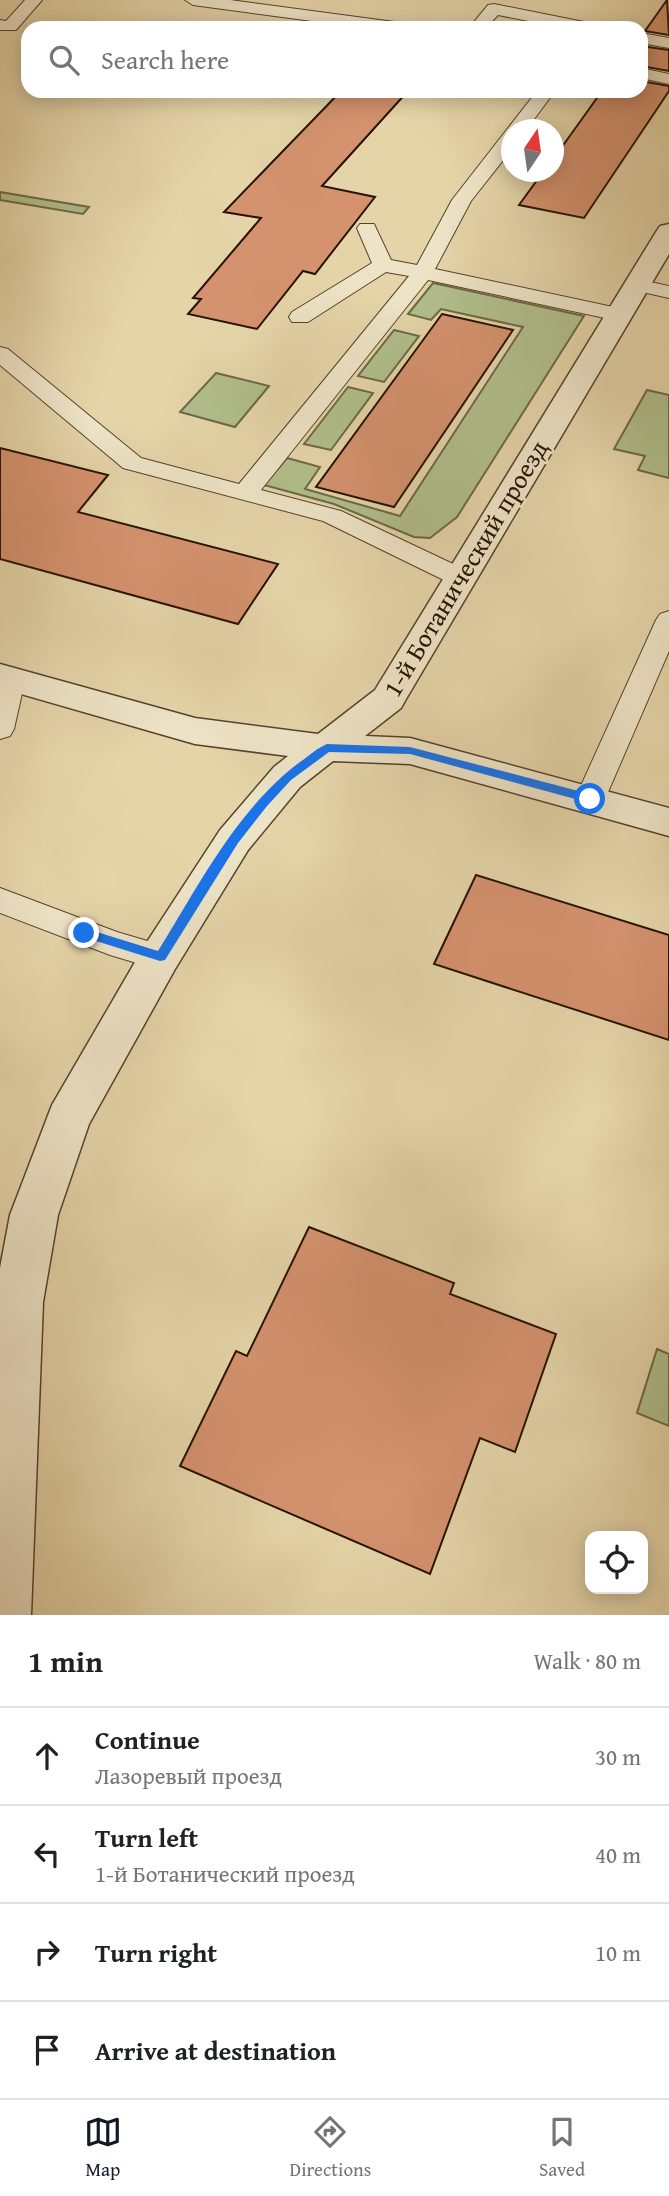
<!DOCTYPE html>
<html lang="en">
<head>
<meta charset="utf-8">
<style>
  :root { --surface:#fff; --page:#f6f6f6; --text:#202124; --muted:#757577; --line:#e0e0e0; --accent:#111827 }
  body { margin:0; font-family:"Gentium Book Plus",serif; background:var(--page); color:var(--text) }
  .controls { position:absolute; right:21px; bottom:21px; display:grid; overflow:hidden; border-radius:14px; box-shadow:0 4px 18px #0003 }
  .controls button { width:63px; height:63px; display:grid; place-items:center; padding:0; border:0; border-bottom:2px solid var(--line); background:var(--surface); color:var(--text); font:35px sans-serif }
  .compass { position:absolute; left:501px; top:119px; width:63px; height:63px; border-radius:50%; background:var(--surface); box-shadow:0 4px 18px #0003; rotate:13deg }
  .stop { position:absolute; width:21px; height:21px; margin:-16px; border:5px solid #1a73e8; border-radius:50%; background:#fff }
  .stop.end { background:#1a73e8; border-color:#fff; box-shadow:0 2px 7px #0008 }
  .list { margin:0; padding:0; list-style:none }
  h2 { display:flex; justify-content:space-between; align-items:center; height:91px; margin:0; padding:0 28px; font-size:30px }
  h2 small { font-size:23px; font-weight:400; color:var(--muted) }
  .list li { display:grid; grid-template-columns:46px 1fr auto; gap:21px; align-items:center; box-sizing:border-box; height:98px; padding:0 28px; border-top:2px solid var(--line) }
  .list b { display:block; font-size:26px; white-space:nowrap }
  .list p { margin:0; font-size:23px; white-space:nowrap; color:var(--muted) }
  .list em { font-size:23px; font-style:normal; color:var(--muted) }
  .icon { flex:none; width:38px; height:38px; fill:none; stroke:currentColor; stroke-width:2; stroke-linecap:round; stroke-linejoin:round }
  .map { position:relative; flex:none; width:669px; height:1615px; overflow:hidden }
  .search { position:absolute; background:var(--surface); box-shadow:0 4px 18px #0003; left:21px; right:21px; top:21px; height:77px; display:flex; align-items:center; gap:18px; box-sizing:border-box; padding:0 24px; border-radius:21px; color:var(--muted); font-size:26px }
  .sheet { height:483px; background:var(--surface) }
  nav { display:flex; justify-content:space-around; align-items:center; box-sizing:border-box; height:98px; border-top:2px solid var(--line); background:var(--surface); font-size:19px; color:var(--muted) }
  nav a { display:grid; justify-items:center; gap:4px }
  nav .on { color:var(--accent) }
  .map>svg:first-child { display:block }
  .green { fill:#b0be8b; stroke:#6c6847; stroke-width:2 }
  .building { fill:#d4926e; stroke:#271203; stroke-width:2 }
  .lines { fill:none; stroke-linecap:round; stroke-linejoin:round }
  .lane-casing { stroke:#56422c; stroke-width:2 }
  .street-casing { stroke:#56422c; stroke-width:3 }
  .lane { fill:#ede3c6; fill-rule:evenodd }
  .street { fill:#ede3c6; fill-rule:evenodd }
  .route { fill:#1a73e8 }
  .labels { text-anchor:middle; dominant-baseline:central; stroke-width:5; stroke-linejoin:round; paint-order:stroke }
  .street-label { font-size:26px; fill:#271203; stroke:#ede3c6 }
</style>
</head>
<body>
<div class="map">
<svg width="669" height="1615" viewBox="0 0 669 1615">
  <rect width="100%" height="100%" fill="#e4d4a8"/>
  <filter id="stains"><feTurbulence type="fractalNoise" baseFrequency=".00286" numOctaves="4"/><feColorMatrix values="0 0 0 0 .2 0 0 0 0 .09 0 0 0 0 .02 0 0 0 .5 -.17"/></filter>
  <radialGradient id="worn" r=".72"><stop offset=".6" stop-color="#630" stop-opacity="0"/><stop offset="1" stop-color="#630" stop-opacity=".3"/></radialGradient>
  <path class="green" d="M0,192L89,207L83,214L0,200Z
    M433,283L584,316L457,517L430,538L414,537L334,504L264,485L287,458L320,467L305,489L400,516L523,327L441,309L431,320L408,314Z
    M394,330L419,336L384,382L358,376Z
    M216,373L269,386L235,427L180,412Z
    M348,387L373,393L331,450L304,444Z
    M647,390L669,395V478L638,470L645,456L614,449Z
    M657,1349L669,1354V1426L637,1413Z"/>
  <path class="building" d="M667,0L669,35L645,31Z
    M641,46L669,50V71L641,66Z
    M641,81L669,86V91L584,218L519,205L543,172H554V158L602,91H641Z
    M341,91H408L322,186L375,197L315,274L303,271L257,329L188,314L201,299L193,298L261,218L224,212Z
    M442,314L513,330L394,507L316,487Z
    M0,448L108,475L78,512L278,564L238,624L0,559Z
    M476,875L669,935V1040L434,964Z
    M309,1227L454,1283L450,1294L556,1334L515,1452L480,1438L430,1574L180,1466L236,1351L247,1356Z"/>
  <g class="lines">
    <defs>
      <path id="lane" d="M25,0H42L16,30H0V20L6,21Z
        M185,0H230L402,23L410,28H364L193,5Z
        M494,4L589,23L597,28H564L498,15L486,28H469L488,5Z
        M641,33L669,38V48L641,43Z
        M641,68L669,74V84L641,78Z
        M537,91H555L526,130H512V149L471,201L435,269L627,310L630,315L627,320L619,321L428,280L261,490L341,511L470,572L474,578L470,584L461,586L452,584L323,521L123,468L0,365V347L8,349L141,458L239,484L409,276L386,272L308,322H292L289,317L292,312L372,263L357,228L360,224H374L391,260L417,265L452,200Z
        M636,279L669,286V298L629,289L625,285L629,281Z
        M669,611V651L605,799L600,807L590,810L580,807L575,799L656,620L660,614Z
        M11,671L21,673L25,680L14,729L10,736L0,739V675Z
        M0,888L117,932L171,948L176,957L171,966L160,970L110,955L0,913Z"/>
      <path id="street" d="M669,224V254L406,699L401,708L365,736L410,738L669,808V836L410,764L333,761L300,787L248,850L175,969L89,1124L58,1215L43,1302L31,1615H0V1268L10,1215L52,1105L145,945L220,830L274,767L288,756L195,744L0,688V664L195,718L318,734L375,690L656,232L660,226Z"/>
    </defs>
    <use href="#lane" class="lane-casing"/>
    <use href="#street" class="street-casing"/>
    <use href="#lane" class="lane"/>
    <use href="#street" class="street"/>
  </g>
  <path class="route" d="M327,744L410,747L590,794L596,799L590,803L410,754L329,752L291,780L267,806L238,843L165,960L160,961L80,936V929L84,928L158,951C199,885 237,809 300,762C309,756 317,748 327,744Z"/>
  <g class="labels">
    <g class="street-label">
      <text transform="translate(465 568) rotate(-59)">1-й Ботанический проезд</text>
    </g>
  </g>
  <rect width="100%" height="100%" filter="url(#stains)"/>
  <rect width="100%" height="100%" fill="url(#worn)"/>
</svg>
<div class="controls">
<button><svg class="icon" aria-label="locate" viewBox="0 0 24 24"><circle cx="12" cy="12" r="6"/><path d="M12 2v4M12 18v4M2 12h4M18 12h4"/></svg></button>
</div>
<svg class="compass" viewBox="-18 -18 36 36"><path d="M0-13l5 13h-10z" fill="#e53935"/><path d="M0 13l5-13h-10z" fill="#757577"/></svg>
<div class="stop" style="left:590px;top:799px"></div>
<div class="stop end" style="left:84px;top:933px"></div>
<div class="search"><svg class="icon" aria-label="search" viewBox="0 0 24 24"><circle cx="10" cy="10" r="6"/><path d="M15 15l6 6"/></svg>Search here</div>
</div>
<section class="sheet">
<h2>1 min<small>Walk · 80 m</small></h2>
<ul class="list">
<li><svg class="icon" aria-label="ahead" viewBox="0 0 24 24"><path d="M12 20V5M6 11l6-6 6 6"/></svg><div><b>Continue</b><p>Лазоревый проезд</p></div><em>30 m</em></li>
<li><svg class="icon" aria-label="left" viewBox="0 0 24 24"><path d="M17 20v-9H6M10 6l-5 5 5 5"/></svg><div><b>Turn left</b><p>1-й Ботанический проезд</p></div><em>40 m</em></li>
<li><svg class="icon" aria-label="right" viewBox="0 0 24 24"><path d="M7 20v-9h11M14 6l5 5-5 5"/></svg><div><b>Turn right</b></div><em>10 m</em></li>
<li><svg class="icon" aria-label="arrive" viewBox="0 0 24 24"><path d="M6 21V4h12l-3 4 3 4H6"/></svg><div><b>Arrive at destination</b></div></li>
</ul>
</section>
<nav>
<a class="on"><svg class="icon" aria-label="map" viewBox="0 0 24 24"><path d="M3 6l6-2 6 2 6-2v14l-6 2-6-2-6 2zM9 4v14M15 6v14"/></svg>Map</a>
<a><svg class="icon" aria-label="directions" viewBox="0 0 24 24"><path d="M12 3l9 9-9 9-9-9zM9 14v-3h6M13 9l2 2-2 2"/></svg>Directions</a>
<a><svg class="icon" aria-label="saved" viewBox="0 0 24 24"><path d="M7 4h10v16l-5-4-5 4z"/></svg>Saved</a>
</nav>
</body>
</html>
